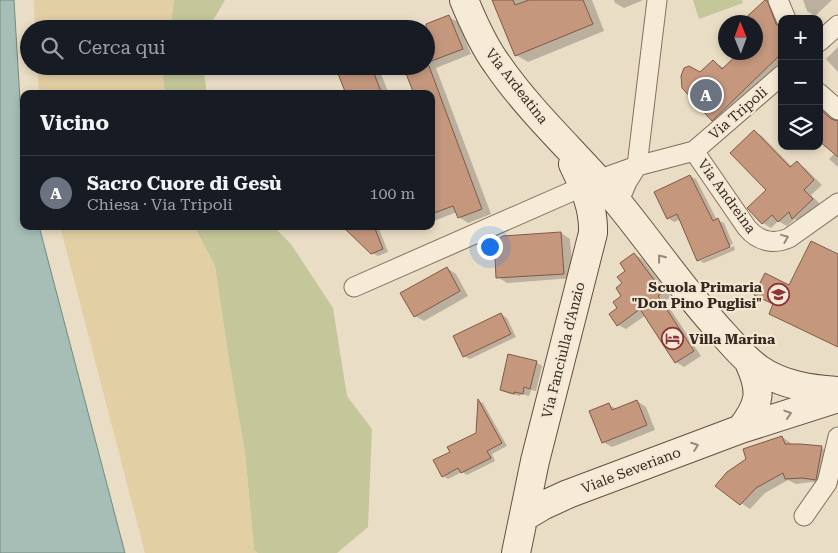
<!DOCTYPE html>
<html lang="it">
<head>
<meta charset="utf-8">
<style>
  :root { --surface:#171b24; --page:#20242c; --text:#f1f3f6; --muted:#9ea1a6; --line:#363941; --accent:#0f766e }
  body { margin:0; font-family:"Roboto Serif",serif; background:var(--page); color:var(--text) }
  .controls { position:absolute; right:15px; top:15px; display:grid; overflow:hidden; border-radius:10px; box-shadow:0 2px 8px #0003 }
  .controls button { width:45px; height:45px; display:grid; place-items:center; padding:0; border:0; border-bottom:1px solid var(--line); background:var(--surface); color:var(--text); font:25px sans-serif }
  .compass { position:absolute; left:718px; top:15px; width:45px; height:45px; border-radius:50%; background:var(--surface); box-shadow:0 2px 8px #0003; rotate:359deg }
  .you { position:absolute; left:489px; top:246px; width:18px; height:18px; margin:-12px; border:4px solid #fff; border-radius:50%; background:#1a73e8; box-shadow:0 0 0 8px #1a73e833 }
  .badge { display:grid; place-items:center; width:32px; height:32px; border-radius:50%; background:var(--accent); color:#fff; font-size:16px; font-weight:700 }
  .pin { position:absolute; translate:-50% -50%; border:2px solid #fff; box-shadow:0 1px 5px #0006 }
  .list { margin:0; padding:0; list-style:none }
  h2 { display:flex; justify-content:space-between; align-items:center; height:65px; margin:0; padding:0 20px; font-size:21px }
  h2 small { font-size:16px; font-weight:400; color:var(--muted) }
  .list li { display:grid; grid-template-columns:32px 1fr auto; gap:15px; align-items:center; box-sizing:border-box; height:75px; padding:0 20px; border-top:1px solid var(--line) }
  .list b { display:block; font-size:19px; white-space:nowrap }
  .list p { margin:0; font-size:16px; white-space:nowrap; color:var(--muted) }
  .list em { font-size:16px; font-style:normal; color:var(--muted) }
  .icon { flex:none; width:28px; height:28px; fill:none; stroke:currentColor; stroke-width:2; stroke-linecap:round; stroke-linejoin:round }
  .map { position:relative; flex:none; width:838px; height:553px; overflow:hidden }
  .search { position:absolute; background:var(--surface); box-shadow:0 2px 8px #0003; left:20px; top:20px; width:415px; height:55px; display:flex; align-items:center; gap:12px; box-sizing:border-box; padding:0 18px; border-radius:28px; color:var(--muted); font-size:19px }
  .panel { position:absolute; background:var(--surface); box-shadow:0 2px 8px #0003; left:20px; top:90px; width:415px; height:140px; border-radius:10px }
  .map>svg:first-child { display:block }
  .green { fill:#c4c79a }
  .sand { fill:#e3cfa4 }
  .water { fill:#a6beb5; stroke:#6e8b82 }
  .shadow { fill:#0003 }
  .building { fill:#c5987e; stroke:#805945 }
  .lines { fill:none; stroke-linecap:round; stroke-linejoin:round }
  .street-casing { stroke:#836f5d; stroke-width:21 }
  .secondary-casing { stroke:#655040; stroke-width:30 }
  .street { stroke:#f6ebd7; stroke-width:19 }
  .secondary { stroke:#f6ebd7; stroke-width:28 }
  .oneway { stroke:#968a7b }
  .labels { text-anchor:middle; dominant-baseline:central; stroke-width:4.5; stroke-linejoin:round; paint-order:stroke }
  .street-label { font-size:14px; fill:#35281f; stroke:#f2e8d4 }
  .poi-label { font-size:14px; font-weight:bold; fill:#35281f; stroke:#f2e8d4; text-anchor:end }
</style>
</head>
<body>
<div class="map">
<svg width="838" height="553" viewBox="0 0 838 553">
  <rect width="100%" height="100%" fill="#eaddc5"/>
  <path class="green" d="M174,0H225L208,29H170Z
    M693,0H742L743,3L699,19Z
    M165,66H203L207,94H165L163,78Z
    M194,226H273L291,244L333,308L347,396L372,429L368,527L337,553H258L254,551L245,453L229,361L215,266Z"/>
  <path class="sand" d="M34,0H174L170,29H35Z
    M37,66H165L163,78L165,94H39Z
    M60,226H194L215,266L229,361L245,453L254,550L258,553H145Z"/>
  <path class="water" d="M0,0H14L24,167V226H39L125,553H0Z"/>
  <path class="shadow" d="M493,0H592L604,31L528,62L516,55Z
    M614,0H643L624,8L615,3Z
    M766,0L777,5L782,22V68L722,125L713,120L700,73L713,61L724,68L756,52V39L760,35L756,30V22H749L746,20Z
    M803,0H832L815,16L807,11Z
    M449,17L458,22L471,54L436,68L491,214L468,223L459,217L457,212L431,222V94L410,93L414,91L426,66V29H418Z
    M838,47V72L826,59Z
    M336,66H378L389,94H347Z
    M819,107L838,122V167L829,159L835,153L819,139Z
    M754,131L762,136L792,167L797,163L805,168L822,185L811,195L820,204L801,222L795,219L787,226L778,221L771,228L763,223L768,190Z
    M690,176L696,179L717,220L724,223L733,244L700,258V261L734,246L735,250L704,263L698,260L681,219L674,222L668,218L656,193Z
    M343,226H378L388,252L378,256L372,253Z
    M561,233L570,239L573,278L507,283L498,277L504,238Z
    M634,254L642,259L671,297L665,301L701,356L684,367L676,362L646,315L626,329L618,325L619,308L627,271Z
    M447,268L456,274L468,296L424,321L415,316Z
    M501,314L507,318L516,337L470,359L464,356Z
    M536,362L542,366L536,391L531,390L529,396L521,394L520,396L507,393L501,390Z
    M479,401L483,403L507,446L492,454L495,461L467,475L462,472L448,479L443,476L451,452L477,434Z
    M637,401L646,407L655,430L612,447L603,442L609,405L617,409Z
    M782,437L791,443L792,445L822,448L831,453L825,484L812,482L796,484L788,480L765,493L750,509L741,503Z"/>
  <path class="building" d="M492,0H513L515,5L529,0H583L593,24L515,56Z
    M765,0H767L776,24L782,29V53L712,121L682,88L681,76L684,68L689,66L700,72L713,60L722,69L740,52H756V22H741Z
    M449,15L463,49L426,63V24Z
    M335,66H371L382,94H346Z
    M403,66H429L482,209L458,218L453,206L431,214V94H414Z
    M819,108L831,119L838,121V157L819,141Z
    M754,130L790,167L797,161L814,180L804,190L813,199L792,219L789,212L778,222L772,215L762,224L747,208L766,190L730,153Z
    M690,175L713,221L718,218L730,247L697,261L677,214L667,219L654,192Z
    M342,226H374L383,249L371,254Z
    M561,232L564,274L496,278L495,257L488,246L503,236Z
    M811,241L838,254V347L769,314L773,304L754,295L765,273L789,285Z
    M634,253L663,292L658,296L694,351L675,363L640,309L617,326L609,314L617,308L613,302L621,296L616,288L622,283L617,277L625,271L620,263Z
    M447,267L460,291L414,317L400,293Z
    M501,313L511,334L463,357L453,336Z
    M508,354L537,361L530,389L524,387L523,394L514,392V394L500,390Z
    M478,399L502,443L487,451L491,458L461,473L458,468L442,477L433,460L450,452L447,447L476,433Z
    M637,400L647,425L602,443L589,411L609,403L612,410Z
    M782,436L785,444H800L822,446L816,480L802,478L785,479L783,473L756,488L740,505L715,486L727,472L746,459L743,449Z"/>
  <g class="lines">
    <defs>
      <path id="street" d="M778,0L786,19
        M819,42L838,25
        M819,93L838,110
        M694,151L747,228C758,241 773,245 789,238L838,203
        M598,180L637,166L694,151L782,75
        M618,203L627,182L637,166L657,0
        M354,287L584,186
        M804,516L827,483L838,437"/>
      <path id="secondary" d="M464,0C473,22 483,45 497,64C532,115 580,157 619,204C655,248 687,296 726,337C736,348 746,360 759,369C782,385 810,389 838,391
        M741,429C761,403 762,391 749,362
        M524,517L544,505L568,494L741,429L838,398
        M516,553L535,461L593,233C594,207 584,187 573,164"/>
    </defs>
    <use href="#street" class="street-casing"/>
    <use href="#secondary" class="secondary-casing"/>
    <use href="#street" class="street"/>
    <use href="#secondary" class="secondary"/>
  </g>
  <defs><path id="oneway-chevron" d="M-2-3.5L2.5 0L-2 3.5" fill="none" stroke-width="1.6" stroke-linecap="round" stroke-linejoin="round" transform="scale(1.25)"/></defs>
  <g class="oneway">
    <use href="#oneway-chevron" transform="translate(785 238) rotate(-22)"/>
    <use href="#oneway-chevron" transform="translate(661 258) rotate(-128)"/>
    <use href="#oneway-chevron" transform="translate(788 414) rotate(-18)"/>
    <use href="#oneway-chevron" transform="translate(695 446) rotate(-20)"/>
  </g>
  <defs>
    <symbol id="school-ring" viewBox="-11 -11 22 22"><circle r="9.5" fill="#f2e8d4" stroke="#8d3238" stroke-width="1.5"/><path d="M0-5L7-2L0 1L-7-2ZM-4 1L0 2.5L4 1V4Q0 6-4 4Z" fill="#8d3238"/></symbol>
    <symbol id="hotel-ring" viewBox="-11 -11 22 22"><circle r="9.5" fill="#f2e8d4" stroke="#8d3238" stroke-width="1.5"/><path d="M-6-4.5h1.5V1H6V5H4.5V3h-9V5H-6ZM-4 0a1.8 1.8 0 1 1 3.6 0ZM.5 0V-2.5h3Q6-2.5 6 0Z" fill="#8d3238"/></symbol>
  </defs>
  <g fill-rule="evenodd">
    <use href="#school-ring" x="766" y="282" width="25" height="25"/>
    <use href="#hotel-ring" x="660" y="326" width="25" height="25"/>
  </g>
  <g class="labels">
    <g class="street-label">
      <text transform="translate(517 86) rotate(52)">Via Ardeatina</text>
      <text transform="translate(738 113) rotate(-41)">Via Tripoli</text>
      <text transform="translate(727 196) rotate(54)">Via Andreina</text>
      <text transform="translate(563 350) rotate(-76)">Via Fanciulla d'Anzio</text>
      <text transform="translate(631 470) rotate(-21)">Viale Severiano</text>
    </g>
    <g class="poi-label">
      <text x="762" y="287">Scuola Primaria<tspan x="762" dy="16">"Don Pino Puglisi"</tspan></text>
      <text x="689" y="339" text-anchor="start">Villa Marina</text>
    </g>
  </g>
</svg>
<div class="controls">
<button>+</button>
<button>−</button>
<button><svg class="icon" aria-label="layers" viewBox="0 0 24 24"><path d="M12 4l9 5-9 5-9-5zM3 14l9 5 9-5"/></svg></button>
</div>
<svg class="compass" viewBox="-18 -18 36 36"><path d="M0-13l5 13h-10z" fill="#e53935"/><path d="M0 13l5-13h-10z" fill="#9ea1a6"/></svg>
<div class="you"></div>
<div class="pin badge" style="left:706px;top:95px;background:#6b7280">A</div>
<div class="search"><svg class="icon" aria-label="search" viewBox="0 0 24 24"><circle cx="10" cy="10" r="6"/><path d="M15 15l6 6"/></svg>Cerca qui</div>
<section class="panel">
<h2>Vicino<small></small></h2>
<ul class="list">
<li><span class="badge" style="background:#6b7280">A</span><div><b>Sacro Cuore di Gesù</b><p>Chiesa · Via Tripoli</p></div><em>100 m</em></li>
</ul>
</section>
</div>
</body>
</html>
